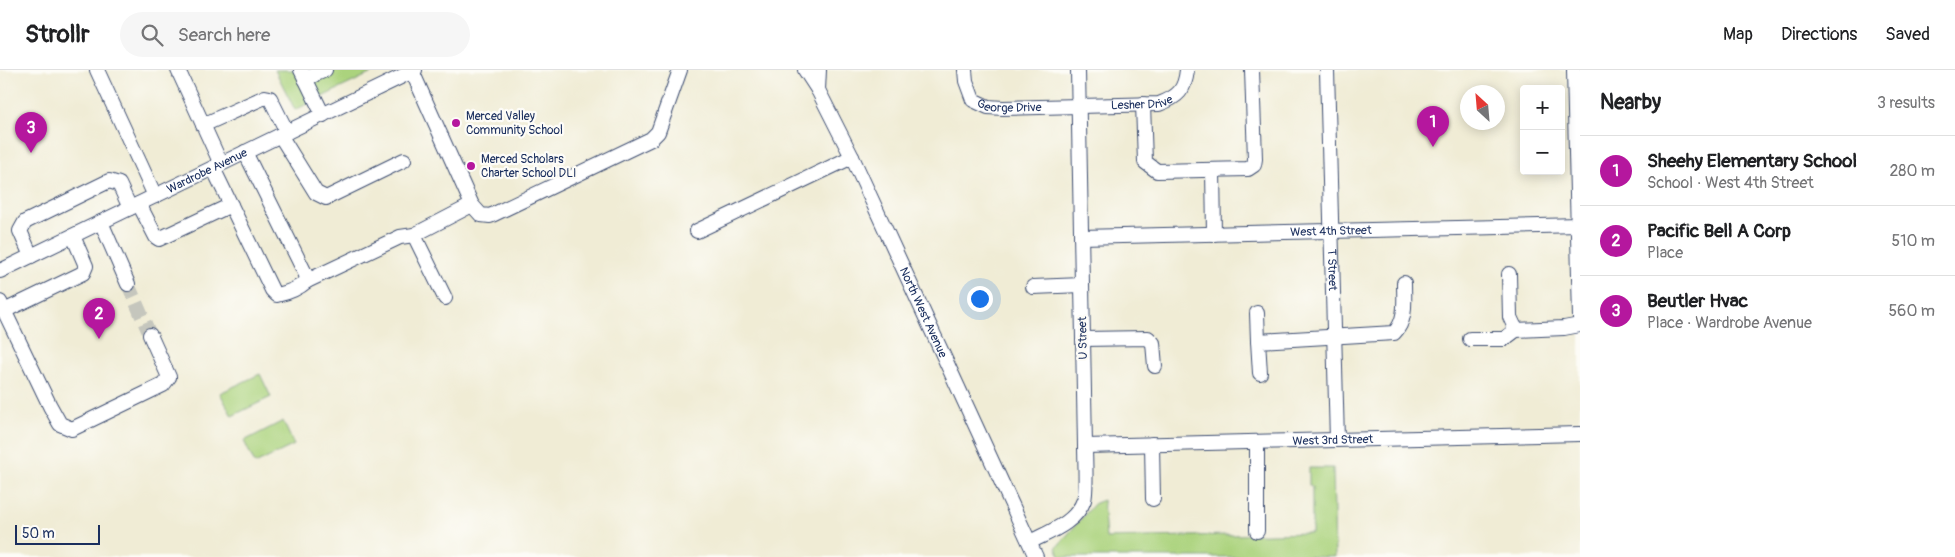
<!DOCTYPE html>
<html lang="en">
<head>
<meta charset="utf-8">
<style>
  :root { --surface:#fff; --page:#f6f6f6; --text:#202124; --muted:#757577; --line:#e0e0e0; --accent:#b5179e }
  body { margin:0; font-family:Pangolin,sans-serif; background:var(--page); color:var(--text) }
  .controls { position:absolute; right:15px; top:15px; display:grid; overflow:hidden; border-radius:5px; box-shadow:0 2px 12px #0003 }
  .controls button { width:45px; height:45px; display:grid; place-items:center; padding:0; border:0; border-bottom:1px solid var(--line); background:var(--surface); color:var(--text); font:25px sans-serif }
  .compass { position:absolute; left:1460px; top:15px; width:45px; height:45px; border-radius:50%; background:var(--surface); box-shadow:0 2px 12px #0003; rotate:334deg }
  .scale { position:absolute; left:15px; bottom:12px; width:85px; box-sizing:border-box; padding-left:5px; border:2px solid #1b2f5e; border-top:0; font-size:14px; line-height:18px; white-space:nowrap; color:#1b2f5e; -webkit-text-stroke:4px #fdfcf7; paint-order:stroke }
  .you { position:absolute; left:979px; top:228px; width:18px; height:18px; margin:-12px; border:4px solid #fff; border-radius:50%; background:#1a73e8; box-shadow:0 0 0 8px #1a73e833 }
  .badge { display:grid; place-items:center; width:32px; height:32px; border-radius:50%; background:var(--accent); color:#fff; font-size:16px; font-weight:700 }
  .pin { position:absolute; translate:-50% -41px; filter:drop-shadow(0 1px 2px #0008) }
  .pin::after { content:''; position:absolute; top:26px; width:18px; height:15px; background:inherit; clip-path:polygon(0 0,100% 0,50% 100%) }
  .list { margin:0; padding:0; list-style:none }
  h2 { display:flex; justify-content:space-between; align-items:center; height:65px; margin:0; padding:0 20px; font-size:21px }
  h2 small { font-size:16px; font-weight:400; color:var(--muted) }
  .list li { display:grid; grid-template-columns:32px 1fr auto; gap:15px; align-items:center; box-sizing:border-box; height:70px; padding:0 20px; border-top:1px solid var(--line) }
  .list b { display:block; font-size:19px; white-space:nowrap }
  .list p { margin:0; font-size:16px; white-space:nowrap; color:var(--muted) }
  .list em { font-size:16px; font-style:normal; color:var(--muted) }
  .icon { flex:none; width:28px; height:28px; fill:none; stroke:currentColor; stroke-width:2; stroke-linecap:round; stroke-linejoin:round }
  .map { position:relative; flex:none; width:1580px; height:487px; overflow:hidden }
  header { display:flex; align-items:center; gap:30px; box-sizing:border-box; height:70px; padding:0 25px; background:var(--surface); border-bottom:1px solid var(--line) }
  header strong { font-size:24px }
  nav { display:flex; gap:28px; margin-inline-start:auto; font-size:18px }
  .search { width:350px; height:45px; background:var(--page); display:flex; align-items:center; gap:12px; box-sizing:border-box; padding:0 18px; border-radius:28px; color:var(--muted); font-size:19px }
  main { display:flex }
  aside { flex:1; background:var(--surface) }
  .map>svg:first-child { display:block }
  .green { fill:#abd37d; stroke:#63816e }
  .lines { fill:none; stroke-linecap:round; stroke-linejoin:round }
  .minor-tunnel { stroke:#c5c6bd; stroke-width:14; stroke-dasharray:14 7; stroke-linecap:butt }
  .minor-casing { stroke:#3b4b70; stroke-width:16 }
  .minor { stroke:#fff; stroke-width:14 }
  .poi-dot { fill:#b5179e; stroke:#fdfcf7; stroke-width:2 }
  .labels { text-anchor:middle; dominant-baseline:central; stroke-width:4.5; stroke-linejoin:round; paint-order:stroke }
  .street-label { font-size:12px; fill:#1b2f5e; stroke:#fdfcf7 }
  .poi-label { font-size:12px; fill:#1b2f5e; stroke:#fdfcf7; text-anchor:start }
</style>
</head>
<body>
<header>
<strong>Strollr</strong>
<div class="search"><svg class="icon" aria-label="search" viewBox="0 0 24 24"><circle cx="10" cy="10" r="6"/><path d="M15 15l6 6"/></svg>Search here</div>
<nav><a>Map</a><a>Directions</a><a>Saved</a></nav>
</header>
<main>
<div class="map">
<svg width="1580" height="487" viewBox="0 0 1580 487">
  <rect width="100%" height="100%" fill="#fdfcf7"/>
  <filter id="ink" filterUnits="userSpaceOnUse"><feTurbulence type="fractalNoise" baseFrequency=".02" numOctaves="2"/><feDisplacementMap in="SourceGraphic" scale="10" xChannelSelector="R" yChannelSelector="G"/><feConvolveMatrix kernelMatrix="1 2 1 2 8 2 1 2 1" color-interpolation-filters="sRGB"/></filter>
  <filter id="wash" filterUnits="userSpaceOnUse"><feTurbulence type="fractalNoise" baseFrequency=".0096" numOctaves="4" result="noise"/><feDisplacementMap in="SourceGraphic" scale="20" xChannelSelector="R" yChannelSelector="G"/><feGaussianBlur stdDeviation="1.12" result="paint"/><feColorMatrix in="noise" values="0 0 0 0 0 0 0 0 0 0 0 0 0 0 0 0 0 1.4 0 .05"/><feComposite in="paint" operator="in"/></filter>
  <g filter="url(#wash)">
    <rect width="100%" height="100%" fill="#f0ecd5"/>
    <path class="green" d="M275,0H378L295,40Z
      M260,304L271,327L232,346L220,323Z
      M283,351L294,375L255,394L244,371Z
      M1309,398H1333L1335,487H1061L1056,478L1095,433L1103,430L1106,468L1312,463V417L1309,415Z"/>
  </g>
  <g filter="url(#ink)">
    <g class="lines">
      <path class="minor-tunnel" d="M128,214L150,265"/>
      <defs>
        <g id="minor">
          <path d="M97,0L155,126"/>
          <path d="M178,0L221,94"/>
          <path d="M301,0L323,45"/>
          <path id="s1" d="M805,0L818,20L852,87L1036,487"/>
          <path id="s2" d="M965,0L966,11L973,30L988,37L1003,38L1159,34C1178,27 1185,20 1187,0"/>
          <path id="s3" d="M1327,0L1337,370"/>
          <path d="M1574,0L1580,248"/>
          <path d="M412,1L472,135L481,145L490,146L651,69L658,62L680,0"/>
          <path d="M305,9L325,0"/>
          <path d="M818,20L819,0"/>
          <path d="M1143,34L1145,92L1157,101L1248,99L1254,95L1255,89L1252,0"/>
          <path d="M203,55L265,27L270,28L287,62"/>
          <path d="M280,65L316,123L326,128L404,90"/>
          <path d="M213,98L272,220L277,225C287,223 299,218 307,211L306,205L245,82"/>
          <path d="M1213,100L1214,164"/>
          <path d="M139,134L156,167L159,169L231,135"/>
          <path d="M101,152L128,214"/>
          <path d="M697,161L852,87"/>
          <path d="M414,165L445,228"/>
          <path id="s4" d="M1081,167L1580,155"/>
          <path d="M31,186L20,161L25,152L109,111L119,114L130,138"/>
          <path id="s5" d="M0,201L415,0"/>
          <path d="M1509,204L1510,247L1516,260"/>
          <path d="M307,211L400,167L414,165L472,135"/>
          <path d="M1033,217L1082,215"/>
          <path d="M0,232L50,336L60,354L72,359L163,315L169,307L150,265"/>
          <path d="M4,241L83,203L86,196L73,166"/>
          <path d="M1257,243L1258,271"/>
          <path d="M1083,269L1148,268L1153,273L1155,296"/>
          <path d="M1470,269H1504L1516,260L1564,258L1580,255"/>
          <path d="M1260,303L1258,271L1394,263C1407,250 1404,230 1404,213"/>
          <path d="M1257,372V461"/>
          <path d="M1152,374L1153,429"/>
          <path id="s6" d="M1085,376L1580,364"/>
          <path d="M1030,472C1049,462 1076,453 1084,430C1087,421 1085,388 1085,376L1078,0"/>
        </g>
      </defs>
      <use href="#minor" class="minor-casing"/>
      <use href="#minor" class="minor"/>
    </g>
  </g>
  <g class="poi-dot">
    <circle cx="456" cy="53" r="5"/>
    <circle cx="471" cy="96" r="5"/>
  </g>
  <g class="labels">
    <g class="street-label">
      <text stroke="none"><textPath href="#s2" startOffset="202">Lesher Drive</textPath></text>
      <text stroke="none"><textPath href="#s2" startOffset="69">George Drive</textPath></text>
      <text stroke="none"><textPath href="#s5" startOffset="230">Wardrobe Avenue</textPath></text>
      <text stroke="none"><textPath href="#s4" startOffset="250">West 4th Street</textPath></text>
      <text stroke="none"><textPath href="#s3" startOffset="200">T Street</textPath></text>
      <text stroke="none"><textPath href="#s1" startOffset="270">North West Avenue</textPath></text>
      <text transform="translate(1083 268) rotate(-91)">U Street</text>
      <text stroke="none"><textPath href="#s6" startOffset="248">West 3rd Street</textPath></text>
    </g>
    <g class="poi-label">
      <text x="466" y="46">Merced Valley<tspan x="466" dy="14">Community School</tspan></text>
      <text x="481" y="89">Merced Scholars<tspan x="481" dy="14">Charter School DLI</tspan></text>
    </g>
  </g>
</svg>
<div class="controls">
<button>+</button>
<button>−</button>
</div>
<svg class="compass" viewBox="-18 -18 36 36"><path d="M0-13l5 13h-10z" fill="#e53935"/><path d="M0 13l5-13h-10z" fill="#757577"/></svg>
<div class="scale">50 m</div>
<div class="you"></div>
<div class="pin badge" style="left:1433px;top:77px">1</div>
<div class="pin badge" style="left:99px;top:269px">2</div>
<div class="pin badge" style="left:31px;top:83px">3</div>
</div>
<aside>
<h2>Nearby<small>3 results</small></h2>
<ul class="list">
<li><span class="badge">1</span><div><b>Sheehy Elementary School</b><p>School · West 4th Street</p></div><em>280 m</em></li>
<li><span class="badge">2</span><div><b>Pacific Bell A Corp</b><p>Place</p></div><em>510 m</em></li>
<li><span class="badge">3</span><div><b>Beutler Hvac</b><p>Place · Wardrobe Avenue</p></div><em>560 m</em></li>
</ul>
</aside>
</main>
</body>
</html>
